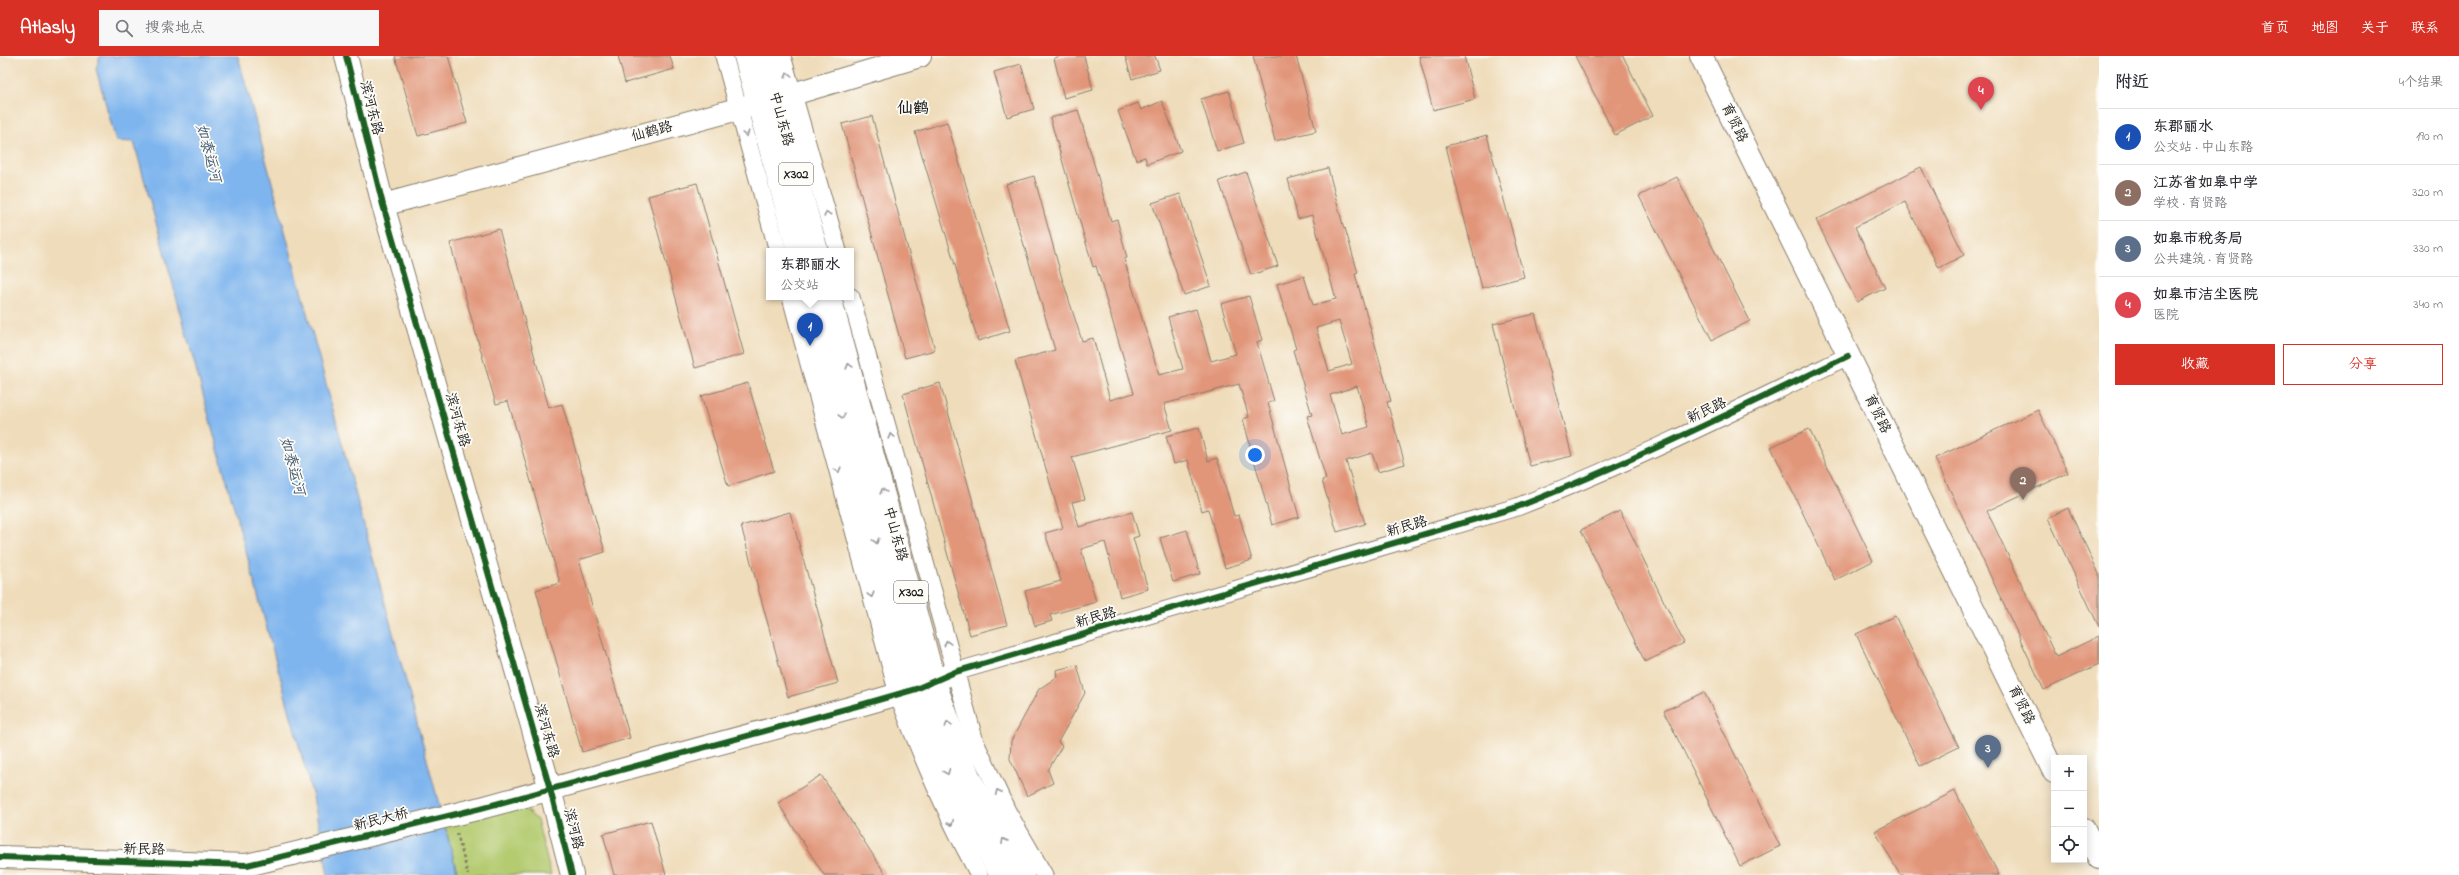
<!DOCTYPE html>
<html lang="zh">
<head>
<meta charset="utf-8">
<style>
  :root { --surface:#fff; --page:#f7f7f7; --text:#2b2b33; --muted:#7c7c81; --line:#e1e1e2; --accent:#d93025 }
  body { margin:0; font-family:"Indie Flower","LXGW WenKai TC",sans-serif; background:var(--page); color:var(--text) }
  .controls { position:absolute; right:12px; bottom:12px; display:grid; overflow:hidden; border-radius:0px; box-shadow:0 2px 10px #0003 }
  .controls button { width:36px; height:36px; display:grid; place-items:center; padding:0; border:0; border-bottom:1px solid var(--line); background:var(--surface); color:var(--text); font:20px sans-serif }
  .you { position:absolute; left:1255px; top:399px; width:14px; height:14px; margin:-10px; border:3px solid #fff; border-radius:50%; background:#1a73e8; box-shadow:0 0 0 6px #1a73e833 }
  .badge { display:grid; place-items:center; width:26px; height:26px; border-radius:50%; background:var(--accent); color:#fff; font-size:13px; font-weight:700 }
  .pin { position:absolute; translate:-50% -33px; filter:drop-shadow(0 1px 2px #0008) }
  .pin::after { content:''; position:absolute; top:21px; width:14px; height:12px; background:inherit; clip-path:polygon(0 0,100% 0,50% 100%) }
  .popup { position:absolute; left:766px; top:192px; width:88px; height:52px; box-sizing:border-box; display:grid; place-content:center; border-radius:0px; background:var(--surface); filter:drop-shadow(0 1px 3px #0005); font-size:13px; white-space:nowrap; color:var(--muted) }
  .popup b { font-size:15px; color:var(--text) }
  .popup::after { content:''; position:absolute; left:50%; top:100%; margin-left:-8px; border:8px solid transparent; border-top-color:var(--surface) }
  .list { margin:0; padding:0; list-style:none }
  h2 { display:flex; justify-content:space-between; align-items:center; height:52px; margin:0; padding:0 16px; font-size:17px }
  h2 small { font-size:13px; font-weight:400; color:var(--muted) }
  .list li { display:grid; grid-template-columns:26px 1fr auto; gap:12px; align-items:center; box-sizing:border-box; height:56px; padding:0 16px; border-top:1px solid var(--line) }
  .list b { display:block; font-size:15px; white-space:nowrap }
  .list p { margin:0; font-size:13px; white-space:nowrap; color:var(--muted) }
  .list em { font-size:13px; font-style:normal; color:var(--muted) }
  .actions { display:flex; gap:8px; padding:12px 16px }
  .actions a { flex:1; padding:9px 0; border:1px solid var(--accent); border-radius:0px; text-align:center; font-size:14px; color:var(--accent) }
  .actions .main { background:var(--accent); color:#fff }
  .icon { flex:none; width:22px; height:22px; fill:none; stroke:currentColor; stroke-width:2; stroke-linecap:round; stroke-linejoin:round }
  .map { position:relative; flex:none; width:2099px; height:819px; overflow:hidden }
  header { display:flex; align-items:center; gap:24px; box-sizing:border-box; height:56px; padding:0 20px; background:var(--accent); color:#fff }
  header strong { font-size:19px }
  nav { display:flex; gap:22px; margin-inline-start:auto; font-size:14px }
  .search { width:280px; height:36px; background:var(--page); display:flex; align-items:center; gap:10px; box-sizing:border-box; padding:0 14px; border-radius:0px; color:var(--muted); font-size:15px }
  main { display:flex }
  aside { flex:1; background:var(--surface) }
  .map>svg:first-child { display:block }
  .green { fill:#b4cb70; stroke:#687446 }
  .water { fill:#7fb5ee; stroke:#4e6885 }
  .building { fill:#e19579; fill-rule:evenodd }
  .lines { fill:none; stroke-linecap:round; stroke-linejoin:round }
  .street-casing { stroke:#867c6b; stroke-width:19 }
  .secondary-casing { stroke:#867c6b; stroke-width:24 }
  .primary-casing { stroke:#867c6b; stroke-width:24 }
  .path { stroke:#867c6b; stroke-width:2.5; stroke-dasharray:3 3; stroke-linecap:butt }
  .street { stroke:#fff; stroke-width:17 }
  .secondary { stroke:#fff; stroke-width:22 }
  .primary { stroke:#fff; stroke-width:22 }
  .cycleway-casing { stroke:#fdfcf7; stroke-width:8 }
  .cycleway { stroke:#1b5e20; stroke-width:6 }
  .oneway { stroke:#999 }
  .labels { text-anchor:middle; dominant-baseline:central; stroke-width:3.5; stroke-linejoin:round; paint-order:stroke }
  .shield { fill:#fdfcf7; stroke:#605f5e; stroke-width:1 }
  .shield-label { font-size:13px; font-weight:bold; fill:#1c1c1c }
  .street-label { font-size:14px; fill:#1c1c1c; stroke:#fdfcf7 }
  .water-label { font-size:15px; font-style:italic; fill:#445970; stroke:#fdfcf7 }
  .quarter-label { font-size:16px; font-weight:bold; fill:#1c1c1c; stroke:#fdfcf7 }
</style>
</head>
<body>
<header>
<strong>Atlasly</strong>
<div class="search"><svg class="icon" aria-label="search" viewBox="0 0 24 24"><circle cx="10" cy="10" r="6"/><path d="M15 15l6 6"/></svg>搜索地点</div>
<nav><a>首页</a><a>地图</a><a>关于</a><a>联系</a></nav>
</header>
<main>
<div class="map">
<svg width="2099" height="819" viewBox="0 0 2099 819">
  <rect width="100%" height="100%" fill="#fdfcf7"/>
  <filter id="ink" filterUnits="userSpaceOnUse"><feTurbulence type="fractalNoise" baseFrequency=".025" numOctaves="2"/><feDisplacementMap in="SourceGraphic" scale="8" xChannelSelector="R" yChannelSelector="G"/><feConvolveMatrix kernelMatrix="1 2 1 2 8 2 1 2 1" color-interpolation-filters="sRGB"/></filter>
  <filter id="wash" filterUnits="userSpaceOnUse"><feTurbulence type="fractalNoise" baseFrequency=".012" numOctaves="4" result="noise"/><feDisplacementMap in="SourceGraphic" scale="16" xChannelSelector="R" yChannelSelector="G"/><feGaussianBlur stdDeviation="0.9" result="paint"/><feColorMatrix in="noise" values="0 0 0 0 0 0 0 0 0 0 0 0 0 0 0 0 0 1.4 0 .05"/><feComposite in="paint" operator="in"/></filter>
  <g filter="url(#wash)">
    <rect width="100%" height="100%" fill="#efdcba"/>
    <path class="green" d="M513,749L526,754L537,764L551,819H458L444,767Z"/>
    <path class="water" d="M100,0H238L458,819H328L313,741L134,86L116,85L96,13Z"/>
    <g id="blocks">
      <path class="building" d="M395,0H448L467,67L418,80Z
        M618,0H670L674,13L625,27Z
        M1062,0H1084L1093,34L1064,42L1054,2Z
        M1125,0H1155L1160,14L1132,23Z
        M1253,0H1296L1316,75L1275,85Z
        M1419,0H1464L1475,43L1433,54Z
        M1575,0H1623L1653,60L1615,79Z
        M1021,8L1034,53L1007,61L994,16Z
        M1229,35L1244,87L1217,95L1201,43Z
        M1162,45L1181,95L1147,108L1145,101L1136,104L1118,55L1138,47L1141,54Z
        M1078,54L1111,165L1117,163L1127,202L1124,203L1159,319L1183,313L1168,261L1196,253L1211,305L1236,298L1221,248L1249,240L1262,284L1257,286L1274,345L1268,347L1299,461L1272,469L1243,363L1249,361L1239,328L1164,348L1172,374L1072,401L1085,443L1072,446L1079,471L1132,456L1139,480L1133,482L1148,533L1120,541L1105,486L1081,493L1096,546L1050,559L1052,565L1035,570L1025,535L1061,525L1045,477L1063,472L1015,305L1055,294L1006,128L1034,120L1061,219L1082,285L1093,282L1110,344L1134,337L1096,210L1093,211L1050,62Z
        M872,60L935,294L905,302L842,68Z
        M947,66L1010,275L978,285L915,76Z
        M1487,79L1524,221L1482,232L1446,90Z
        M1921,111L1964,199L1939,212L1905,146L1855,171L1885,232L1857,246L1816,164Z
        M1328,112L1344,173L1345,172L1358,217L1355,218L1391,345L1387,346L1405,408L1378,416L1372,397L1346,405L1365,468L1337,476L1322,424L1326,423L1307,360L1312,359L1293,294L1296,293L1277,228L1304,220L1313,249L1336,243L1312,159L1298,163L1288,123ZM1339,265L1352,308L1329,315L1316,272ZM1357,330L1369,371L1342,379L1330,339Z
        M1246,116L1278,210L1251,219L1219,125Z
        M1677,121L1750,265L1712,284L1639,140Z
        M697,127L744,298L695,312L648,140Z
        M1180,138L1211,230L1184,239L1152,147Z
        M499,173L549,352L562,348L605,496L579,504L630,682L582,696L536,534L560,527L508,345L496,348L450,187Z
        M1535,258L1572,400L1530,410L1493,268Z
        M748,327L774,415L728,430L701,340Z
        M940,327L1007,569L970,579L903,338Z
        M2038,354L2068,417L1987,455L2056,601L2099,580V608L2044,634L1935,402Z
        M1199,372L1208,405L1217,402L1234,460L1239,459L1252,504L1225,512L1208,453L1202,455L1188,404L1174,408L1166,380Z
        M1809,373L1873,505L1835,524L1771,391Z
        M2068,452L2099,518V571L2048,462Z
        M1620,455L1684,587L1645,606L1581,474Z
        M790,456L838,627L788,641L741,470Z
        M1187,474L1200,518L1173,526L1160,482Z
        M1895,560L1959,691L1920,710L1856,578Z
        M1077,609L1085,637L1058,686L1062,690L1048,714L1053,727L1027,740L1010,703L1011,685L1039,633L1057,621L1056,614Z
        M1704,636L1780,790L1740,810L1664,655Z
        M821,719L886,819H824L778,747Z
        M1955,735L1999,819H1900L1875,775Z
        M651,765L666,819H614L603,778Z"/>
    </g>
  </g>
  <g filter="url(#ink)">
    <use href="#blocks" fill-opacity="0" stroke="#867c6b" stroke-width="1"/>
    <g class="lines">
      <defs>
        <path id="street" d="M724,0L778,195
          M782,0L838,195
          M791,241L898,638C921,700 947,760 979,819
          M851,241L975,686L1007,755L1044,819
          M955,616L1517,451C1630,407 1739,353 1848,300"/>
        <path id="secondary" d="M346,0L383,149L550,733L572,819
          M1701,0L2054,716
          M383,149L793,38L920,0
          M2084,773L2099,802
          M0,801L247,809L481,752L864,648L916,633L955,616"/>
        <path id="primary" d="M745,0L798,195
          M764,0L817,195
          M810,241L916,633L954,733L1001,819
          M830,241L934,624L969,721L1023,819"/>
      </defs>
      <use href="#street" class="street-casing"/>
      <use href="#secondary" class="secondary-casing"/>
      <use href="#primary" class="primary-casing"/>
      <path class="path" d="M457,777L468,819"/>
      <use href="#street" class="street"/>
      <use href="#secondary" class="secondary"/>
      <use href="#primary" class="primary"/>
      <defs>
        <path id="cycleway" d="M346,0L383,149L550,733L572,819
          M0,801L247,809L481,752L864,648L916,633L955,616L1517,451C1630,407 1739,353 1848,300"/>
      </defs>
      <use href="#cycleway" class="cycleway-casing"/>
      <use href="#cycleway" class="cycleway"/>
    </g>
    <defs><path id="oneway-chevron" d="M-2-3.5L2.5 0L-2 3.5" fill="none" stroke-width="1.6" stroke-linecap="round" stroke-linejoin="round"/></defs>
    <g class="oneway">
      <use href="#oneway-chevron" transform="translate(788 19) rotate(-105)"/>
      <use href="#oneway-chevron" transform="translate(746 78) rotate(75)"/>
      <use href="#oneway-chevron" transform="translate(827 158) rotate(-106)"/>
      <use href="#oneway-chevron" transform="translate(849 310) rotate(-105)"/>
      <use href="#oneway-chevron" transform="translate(842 360) rotate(75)"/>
      <use href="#oneway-chevron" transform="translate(891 380) rotate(-105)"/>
      <use href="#oneway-chevron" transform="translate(838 414) rotate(75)"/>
      <use href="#oneway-chevron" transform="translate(883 435) rotate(-105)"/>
      <use href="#oneway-chevron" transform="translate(876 485) rotate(75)"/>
      <use href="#oneway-chevron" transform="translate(871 539) rotate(75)"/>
      <use href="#oneway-chevron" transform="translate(947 587) rotate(-105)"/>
      <use href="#oneway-chevron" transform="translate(948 668) rotate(-108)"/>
      <use href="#oneway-chevron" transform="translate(947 716) rotate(68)"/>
      <use href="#oneway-chevron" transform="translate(998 736) rotate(-115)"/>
      <use href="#oneway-chevron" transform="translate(951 767) rotate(64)"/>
      <use href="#oneway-chevron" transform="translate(1004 785) rotate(-120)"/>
    </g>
  </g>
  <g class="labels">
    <g class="shield">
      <rect x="779" y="107" width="34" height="22" rx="3"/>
      <rect x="894" y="525" width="34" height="22" rx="3"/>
    </g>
    <g class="shield-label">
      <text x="796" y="118">X302</text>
      <text x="911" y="536">X302</text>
    </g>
    <g class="street-label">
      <text transform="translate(371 52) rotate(76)">滨河东路</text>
      <text transform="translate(781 63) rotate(75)">中山东路</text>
      <text transform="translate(1734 67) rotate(64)">育贤路</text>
      <text transform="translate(652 76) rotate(-15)">仙鹤路</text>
      <text transform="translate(1707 355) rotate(-25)">新民路</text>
      <text transform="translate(1877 358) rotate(64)">育贤路</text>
      <text transform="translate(457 364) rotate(74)">滨河东路</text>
      <text transform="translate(1407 471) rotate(-16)">新民路</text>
      <text transform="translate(895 478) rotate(75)">中山东路</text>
      <text transform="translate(1096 562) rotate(-16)">新民路</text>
      <text transform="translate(2021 649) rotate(64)">育贤路</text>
      <text transform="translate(546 675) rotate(74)">滨河东路</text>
      <text transform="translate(381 764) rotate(-14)">新民大桥</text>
      <text transform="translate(573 773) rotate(76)">滨河路</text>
      <text transform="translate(144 794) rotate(1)">新民路</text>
    </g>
    <g class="water-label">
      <text transform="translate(208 97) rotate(75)">如泰运河</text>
      <text transform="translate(292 410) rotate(75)">如泰运河</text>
    </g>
    <g class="quarter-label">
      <text x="913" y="53">仙鹤</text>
    </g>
  </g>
</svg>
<div class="controls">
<button>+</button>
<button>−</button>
<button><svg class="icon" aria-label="locate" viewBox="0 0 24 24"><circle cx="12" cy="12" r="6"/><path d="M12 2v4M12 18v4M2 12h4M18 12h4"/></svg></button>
</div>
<div class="you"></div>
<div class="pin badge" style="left:810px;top:290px;background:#1a4fb4">1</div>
<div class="popup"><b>东郡丽水</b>公交站</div>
<div class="pin badge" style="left:2023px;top:444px;background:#8d6e63">2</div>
<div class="pin badge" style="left:1988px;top:712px;background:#5c6f8a">3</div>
<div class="pin badge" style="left:1981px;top:54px;background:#e0444e">4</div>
</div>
<aside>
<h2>附近<small>4个结果</small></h2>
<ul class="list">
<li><span class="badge" style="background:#1a4fb4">1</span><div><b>东郡丽水</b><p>公交站 · 中山东路</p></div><em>190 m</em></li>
<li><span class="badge" style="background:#8d6e63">2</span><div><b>江苏省如皋中学</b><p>学校 · 育贤路</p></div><em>320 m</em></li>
<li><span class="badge" style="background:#5c6f8a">3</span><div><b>如皋市税务局</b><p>公共建筑 · 育贤路</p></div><em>330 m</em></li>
<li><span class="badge" style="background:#e0444e">4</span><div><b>如皋市洁尘医院</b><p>医院</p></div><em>340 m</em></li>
</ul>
<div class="actions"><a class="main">收藏</a><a>分享</a></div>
</aside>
</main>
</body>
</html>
